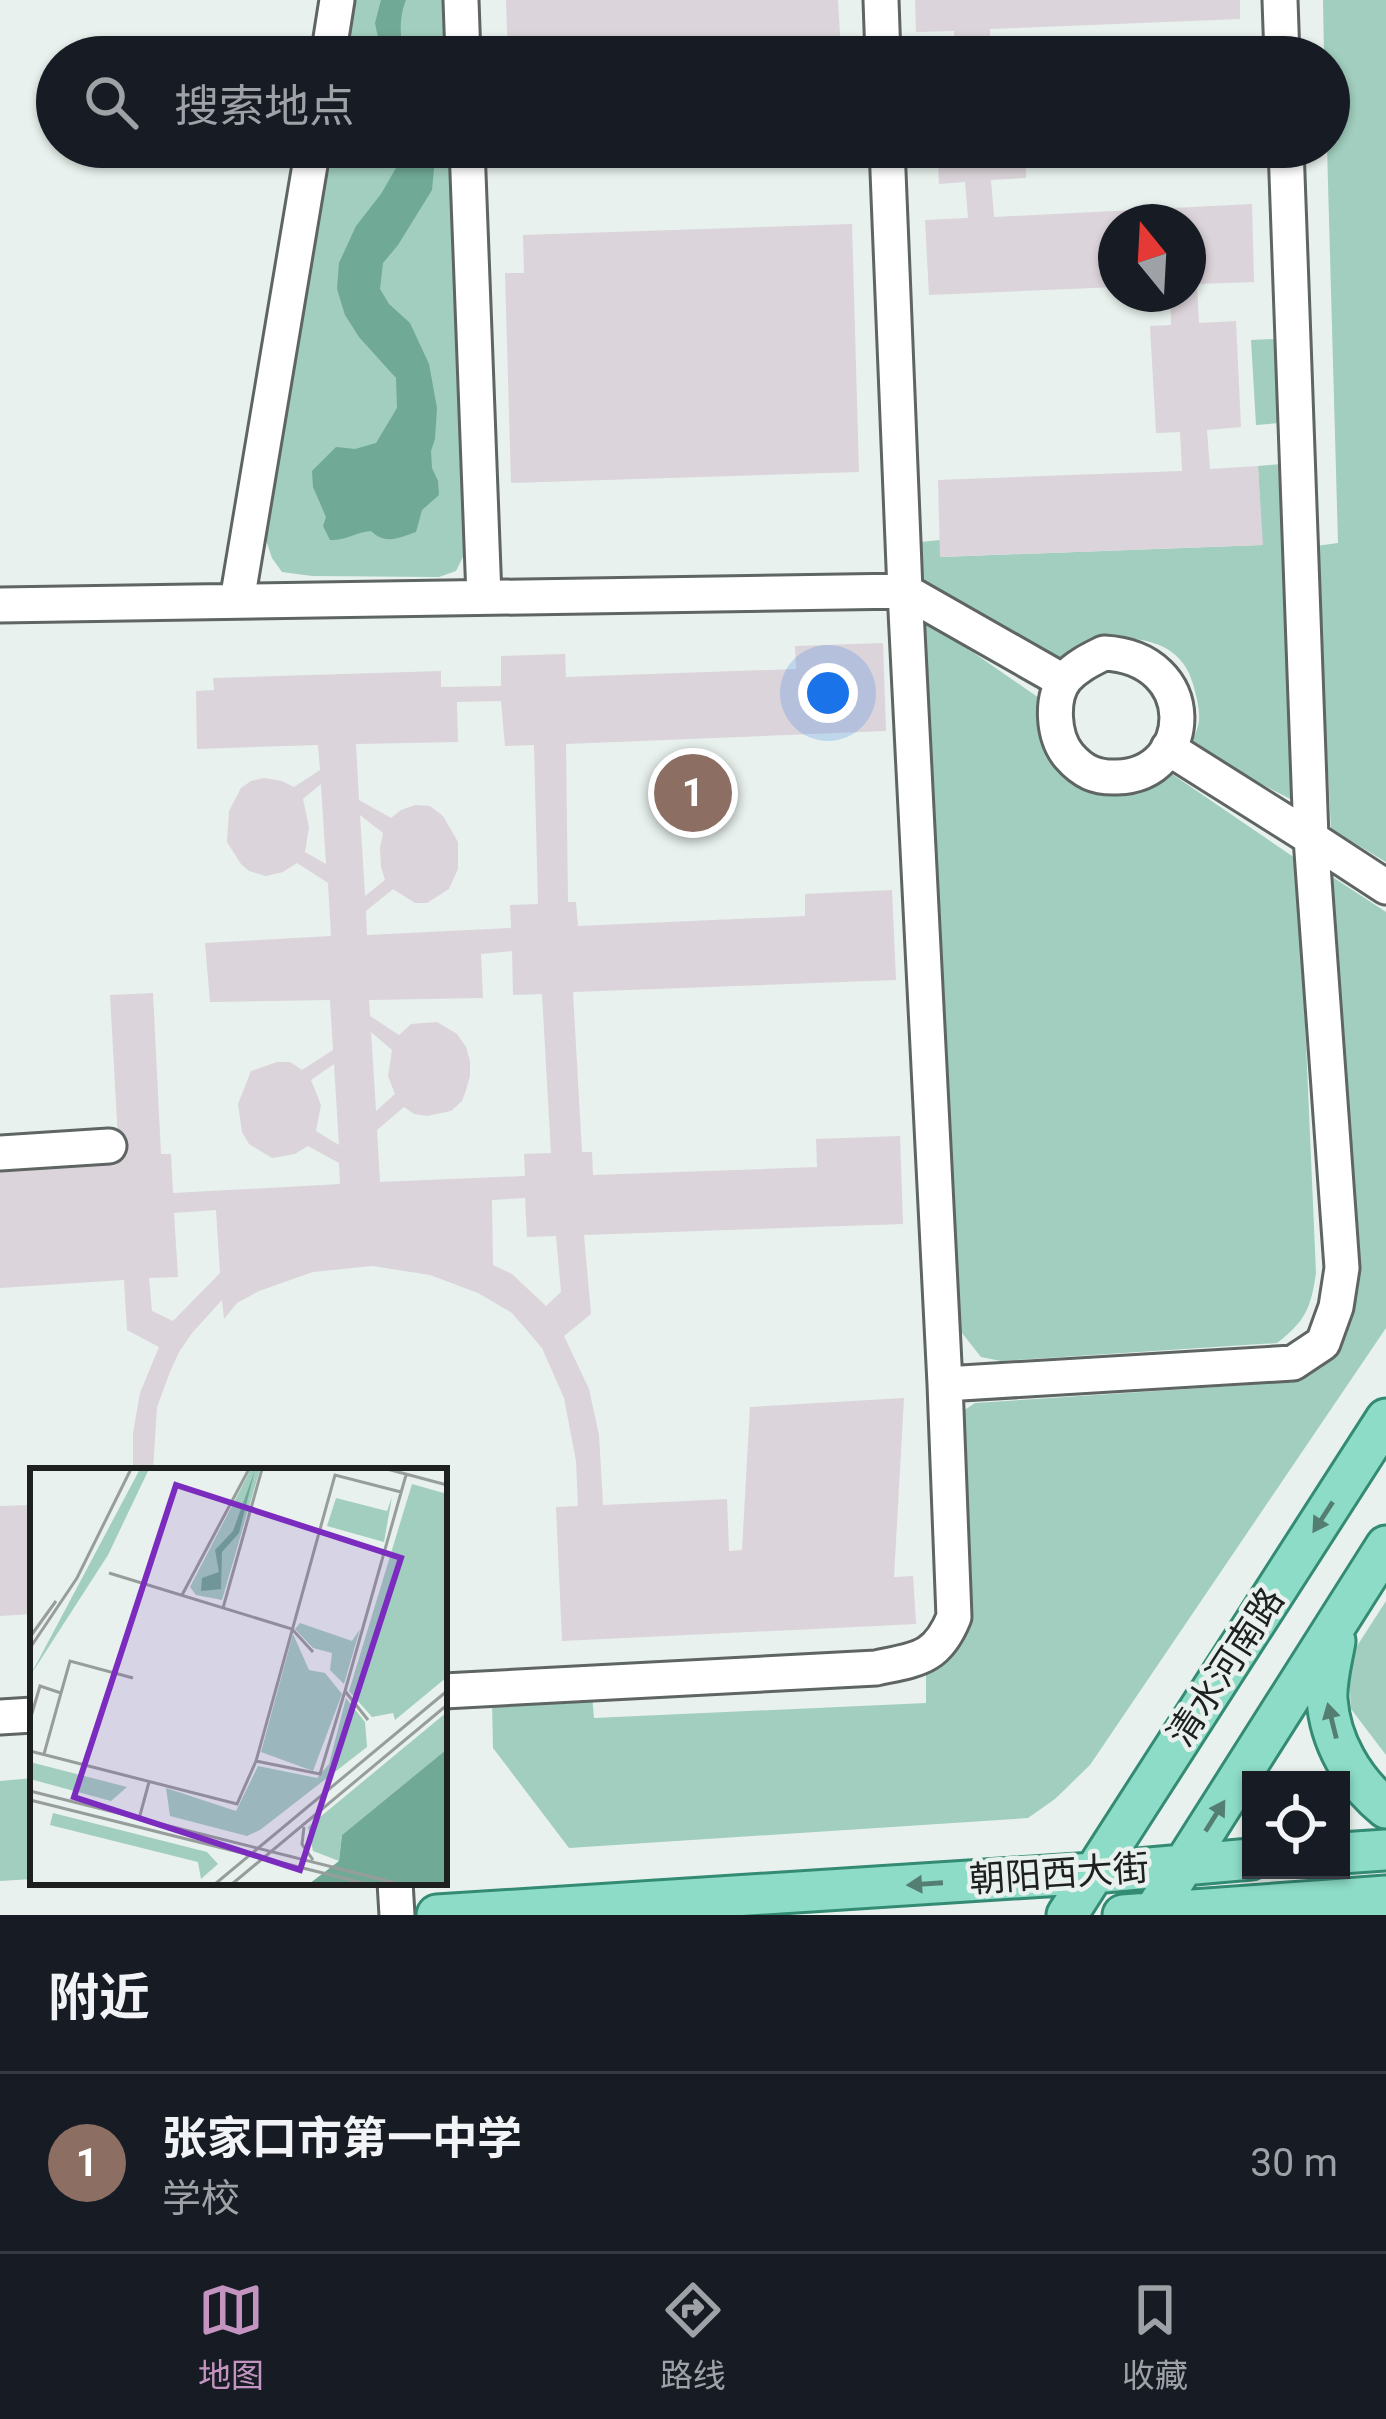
<!DOCTYPE html>
<html lang="zh">
<head>
<meta charset="utf-8">
<style>
  :root { --surface:#171b24; --page:#20242c; --text:#f1f3f6; --muted:#9ea1a6; --line:#363941; --accent:#c494c1 }
  body { margin:0; font-family:Roboto,"Noto Sans SC",sans-serif; background:var(--page); color:var(--text) }
  .controls { position:absolute; right:36px; bottom:36px; display:grid; overflow:hidden; border-radius:0px; box-shadow:0 3px 9px #0004 }
  .controls button { width:108px; height:108px; display:grid; place-items:center; padding:0; border:0; border-bottom:3px solid var(--line); background:var(--surface); color:var(--text); font:60px sans-serif }
  .compass { position:absolute; left:1098px; top:204px; width:108px; height:108px; border-radius:50%; background:var(--surface); box-shadow:0 3px 9px #0004; rotate:342deg }
  .you { position:absolute; left:828px; top:693px; width:42px; height:42px; margin:-30px; border:9px solid #fff; border-radius:50%; background:#1a73e8; box-shadow:0 0 0 18px #1a73e833 }
  .badge { display:grid; place-items:center; width:78px; height:78px; border-radius:50%; background:var(--accent); color:#fff; font-size:39px; font-weight:700 }
  .pin { position:absolute; translate:-50% -50%; border:6px solid #fff; box-shadow:0 3px 12px #0006 }
  .list { margin:0; padding:0; list-style:none }
  h2 { display:flex; justify-content:space-between; align-items:center; height:156px; margin:0; padding:0 48px; font-size:51px }
  h2 small { font-size:39px; font-weight:400; color:var(--muted) }
  .list li { display:grid; grid-template-columns:78px 1fr auto; gap:36px; align-items:center; box-sizing:border-box; height:180px; padding:0 48px; border-top:3px solid var(--line) }
  .list b { display:block; font-size:45px; white-space:nowrap }
  .list p { margin:0; font-size:39px; white-space:nowrap; color:var(--muted) }
  .list em { font-size:39px; font-style:normal; color:var(--muted) }
  .icon { flex:none; width:66px; height:66px; fill:none; stroke:currentColor; stroke-width:2; stroke-linecap:round; stroke-linejoin:round }
  .map { position:relative; flex:none; width:1386px; height:1915px; overflow:hidden }
  .search { position:absolute; background:var(--surface); box-shadow:0 3px 9px #0004; left:36px; right:36px; top:36px; height:132px; display:flex; align-items:center; gap:30px; box-sizing:border-box; padding:0 42px; border-radius:66px; color:var(--muted); font-size:45px }
  .sheet { height:336px; background:var(--surface) }
  nav { display:flex; justify-content:space-around; align-items:center; box-sizing:border-box; height:168px; border-top:3px solid var(--line); background:var(--surface); font-size:33px; color:var(--muted) }
  nav a { display:grid; justify-items:center; gap:6px }
  nav .on { color:var(--accent) }
  .map>svg:first-child { display:block }
  .green { fill:#a1cebe }
  .water { fill:#70a995 }
  .building { fill:#dbd4da; fill-rule:evenodd }
  .lines { fill:none; stroke-linecap:round; stroke-linejoin:round }
  .minor-casing { stroke:#5e6562; stroke-width:39 }
  .major-casing { stroke:#348b74; stroke-width:45 }
  .minor { stroke:#fff; stroke-width:33 }
  .major { stroke:#8ddcc7; stroke-width:39 }
  .oneway { fill:#557e73 }
  .labels { text-anchor:middle; dominant-baseline:central; stroke-width:9; stroke-linejoin:round; paint-order:stroke }
  .street-label { font-size:36px; fill:#1d201f; stroke:#e8f1ed }
  .inset-road { fill:none; stroke:#979d9b; stroke-width:3 }
  .view { fill:#7b2cbf; fill-opacity:0.15; stroke:#7b2cbf; stroke-width:6 }
  .inset-edge { fill:none; stroke:#1d201f; stroke-width:6 }
</style>
</head>
<body>
<div class="map">
<svg width="1386" height="1915" viewBox="0 0 1386 1915">
  <rect width="100%" height="100%" fill="#e8f1ed"/>
  <path class="green" d="M352,0H448L450,57H343Z
    M1323,0H1386V862L1331,829L1316,546L1338,543L1327,147H1329V57H1324Z
    M328,147H452L465,553L456,571L439,577L312,576L282,572L272,558L265,537Z
    M1274,339L1280,423L1256,425L1251,340Z
    M1282,464L1296,802L1190,747C1193,739 1198,729 1199,721C1200,709 1196,695 1193,684C1177,625 1100,632 1059,659L922,581L921,542L940,540L941,557L1262,545L1258,466Z
    M922,617L1042,700C1040,716 1039,734 1046,749C1059,778 1092,800 1125,793C1141,790 1155,781 1169,772L1298,860L1316,1273C1311,1307 1306,1321 1277,1343L1001,1361L981,1357L958,1328Z
    M1331,876L1386,912V1328L1090,1765L1055,1799L1028,1818L569,1848L493,1748L492,1702L592,1695L594,1718L926,1703V1671L947,1660L964,1633L968,1606L969,1574L960,1426L963,1411L975,1403L1248,1385L1287,1379L1313,1371L1344,1326L1354,1304L1357,1273Z
    M1386,1601V1755L1351,1709L1348,1660Z
    M33,1778V1879L0,1881V1781Z"/>
  <path class="water" d="M381,0H406C399,16 399,41 406,57H382L375,23Z
    M405,147H436L432,190L398,245L383,263L380,289L389,304L410,323L429,364L437,408L435,439L431,451L432,468L438,481L439,495L422,510L416,532C399,538 385,545 371,531C356,532 345,541 330,540L323,526L326,517L313,487L312,471L336,447L355,449L376,443L397,408L396,378L359,337L345,315L337,289L339,263L356,226L381,194L404,154Z"/>
  <path class="building" d="M506,0H838L841,53L765,57H508Z
    M915,0H1240V19L990,29L991,57H955L954,31L916,32Z
    M937,147H1025L1026,178L991,180L994,217L1252,204L1254,282L1197,284L1199,323L1236,321L1241,427L1207,430L1210,469L1258,466L1263,545L940,557L938,480L1182,471L1180,432L1156,433L1150,326L1171,325L1170,294H1188V222H1116V287L929,295L925,220L968,218L965,182L939,184Z
    M852,224L859,472L511,483L505,273H524L523,235Z
    M883,643L886,731L566,744L568,902H576L578,926L805,916V894L892,890L896,980L573,992L582,1152H592L593,1175L817,1167L816,1139L900,1136L903,1224L584,1235L591,1314L564,1336L589,1389L599,1435L603,1505L727,1499L729,1551L742,1550L750,1407L904,1398L894,1577L913,1576L916,1624L562,1641L556,1507L578,1506L576,1461L564,1398L542,1348L512,1313L478,1293L430,1275L372,1266L313,1272L259,1291L237,1303L224,1319L222,1300L192,1333L179,1352L170,1372L157,1407L153,1471H133V1433L140,1393L159,1347L127,1330L124,1280L0,1288V1165L119,1157L110,995L153,993L161,1154H171L173,1193L340,1184L339,1163L308,1146L295,1154L272,1158L249,1144L242,1132L238,1104L251,1071L277,1062H290L302,1070L333,1050L330,1000L210,1002L205,943L331,936L328,883L297,863L283,872L266,876L249,871L241,864L227,842L229,811L241,788L251,781L264,778L282,781L294,787L320,770L318,745L197,749L196,691L214,690L213,678L441,671V687L501,686V656L565,654L566,677L796,669L795,646ZM501,701L505,746L534,745L538,904L510,905L511,928L367,935L366,911L393,889L415,903H427L449,889L458,869V842L443,816L430,806L415,805L401,810L391,818L359,800L356,744L458,742L457,702ZM321,784L326,864L305,852L309,827L303,799ZM360,815L383,833L380,848L381,867L385,880L365,896ZM512,951L513,995L542,994L551,1153L524,1154L525,1176L380,1182L377,1130L404,1107L414,1114L427,1116L451,1111L462,1101L466,1090L470,1076V1061L466,1047L457,1034L437,1022L411,1024L399,1035L370,1016L369,1000L483,998L481,954ZM371,1032L392,1050L388,1076L395,1094L376,1111ZM334,1064L339,1145L316,1131L321,1105L311,1080ZM525,1198L527,1237L556,1236L561,1292L546,1306L512,1274L493,1265L492,1200ZM216,1210L220,1273L173,1321L152,1311L149,1278L178,1277L174,1213Z
    M33,1505V1614L0,1616V1506Z"/>
  <g class="lines">
    <defs>
      <path id="minor" d="M461,0L463,57
        M881,0L883,57
        M1280,0L1282,57
        M328,57L337,0
        M467,147L484,597
        M887,147L905,591L945,1384L1293,1363L1323,1343L1336,1307L1342,1268L1311,838L1386,887
        M1286,147L1311,838
        M237,601L313,147
        M0,605L905,591L1063,681
        M1104,653C1202,658 1196,775 1117,777C1096,778 1083,772 1069,756C1053,737 1050,698 1066,678C1077,666 1090,660 1104,653Z
        M1168,748L1311,838
        M0,1153L109,1146
        M444,1691L876,1668C918,1659 937,1659 954,1617L945,1384
        M0,1717L33,1715
        M395,1882L397,1915"/>
      <path id="major" d="M1335,1641C1332,1659 1326,1680 1327,1699C1330,1742 1353,1781 1386,1808
        M1341,1853L1386,1850
        M437,1915L1093,1873L1251,1859
        M1067,1915L1386,1419
        M1123,1915L1386,1896
        M1152,1915L1386,1546"/>
    </defs>
    <use href="#minor" class="minor-casing"/>
    <use href="#major" class="major-casing"/>
    <use href="#minor" class="minor"/>
    <use href="#major" class="major"/>
  </g>
  <defs><path id="oneway-solid" d="M-6-.8H1V-3.2L6.5 0L1 3.2V.8H-6Z" transform="scale(3)"/></defs>
  <g class="oneway">
    <use href="#oneway-solid" transform="translate(1323 1517) rotate(123)"/>
    <use href="#oneway-solid" transform="translate(1332 1721) rotate(-104)"/>
    <use href="#oneway-solid" transform="translate(1215 1816) rotate(-58)"/>
    <use href="#oneway-solid" transform="translate(925 1884) rotate(176)"/>
  </g>
  <g class="labels">
    <g class="street-label">
      <text transform="translate(1226 1667) rotate(-57)">清水河南路</text>
      <text transform="translate(1059 1874) rotate(-4)">朝阳西大街</text>
    </g>
  </g>
  <g transform="translate(30 1468)">
    <rect width="417" height="417" fill="#e8f1ed"/>
    <path d="M110,1H119L78,87L0,208ZM221,1H230L192,132L166,127L160,119ZM382,16L417,26V209L365,252L363,245L342,249L319,223ZM362,29L354,74L297,58L306,30L357,43ZM270,155L322,173L330,161L314,216L300,202L302,185L283,180L265,161ZM263,166L279,202L295,205L312,226L283,303L231,284ZM316,230L335,254L337,279L230,362L217,368L140,348L136,320L206,343L228,298L287,310L299,296ZM417,244V281L312,367L309,393L283,383L278,359ZM0,294L97,319L81,333L0,311ZM23,345L177,384L188,396L171,411L168,394L20,357Z" fill="#a1cebe"/>
    <path d="M225,2L209,65L192,84L191,121L171,123L172,110L189,104L185,82L203,63ZM417,281V416H279L309,393L312,367Z" fill="#70a995"/>
    <path class="inset-road" d="M357,1L417,17M79,105L262,161L283,184M152,127L219,1M193,140L232,1M0,169L26,133M0,180L47,110L101,1M315,223L376,7M31,225L40,193L103,210M0,252L10,218L31,225L14,286M338,252L315,223L290,306L226,293L305,7L371,24M0,283L207,336L226,293M0,323L370,416M0,332L337,416M109,351L119,314M274,359L272,376L283,392M185,416L417,223M202,416L417,237"/>
    <path class="view" d="M146,17L371,90L270,402L44,329Z"/>
    <rect width="417" height="417" class="inset-edge"/>
  </g>
</svg>
<div class="controls">
<button><svg class="icon" aria-label="locate" viewBox="0 0 24 24"><circle cx="12" cy="12" r="6"/><path d="M12 2v4M12 18v4M2 12h4M18 12h4"/></svg></button>
</div>
<svg class="compass" viewBox="-18 -18 36 36"><path d="M0-13l5 13h-10z" fill="#e53935"/><path d="M0 13l5-13h-10z" fill="#9ea1a6"/></svg>
<div class="you"></div>
<div class="pin badge" style="left:693px;top:793px;background:#8d6e63">1</div>
<div class="search"><svg class="icon" aria-label="search" viewBox="0 0 24 24"><circle cx="10" cy="10" r="6"/><path d="M15 15l6 6"/></svg>搜索地点</div>
</div>
<section class="sheet">
<h2>附近<small></small></h2>
<ul class="list">
<li><span class="badge" style="background:#8d6e63">1</span><div><b>张家口市第一中学</b><p>学校</p></div><em>30 m</em></li>
</ul>
</section>
<nav>
<a class="on"><svg class="icon" aria-label="map" viewBox="0 0 24 24"><path d="M3 6l6-2 6 2 6-2v14l-6 2-6-2-6 2zM9 4v14M15 6v14"/></svg>地图</a>
<a><svg class="icon" aria-label="directions" viewBox="0 0 24 24"><path d="M12 3l9 9-9 9-9-9zM9 14v-3h6M13 9l2 2-2 2"/></svg>路线</a>
<a><svg class="icon" aria-label="saved" viewBox="0 0 24 24"><path d="M7 4h10v16l-5-4-5 4z"/></svg>收藏</a>
</nav>
</body>
</html>
